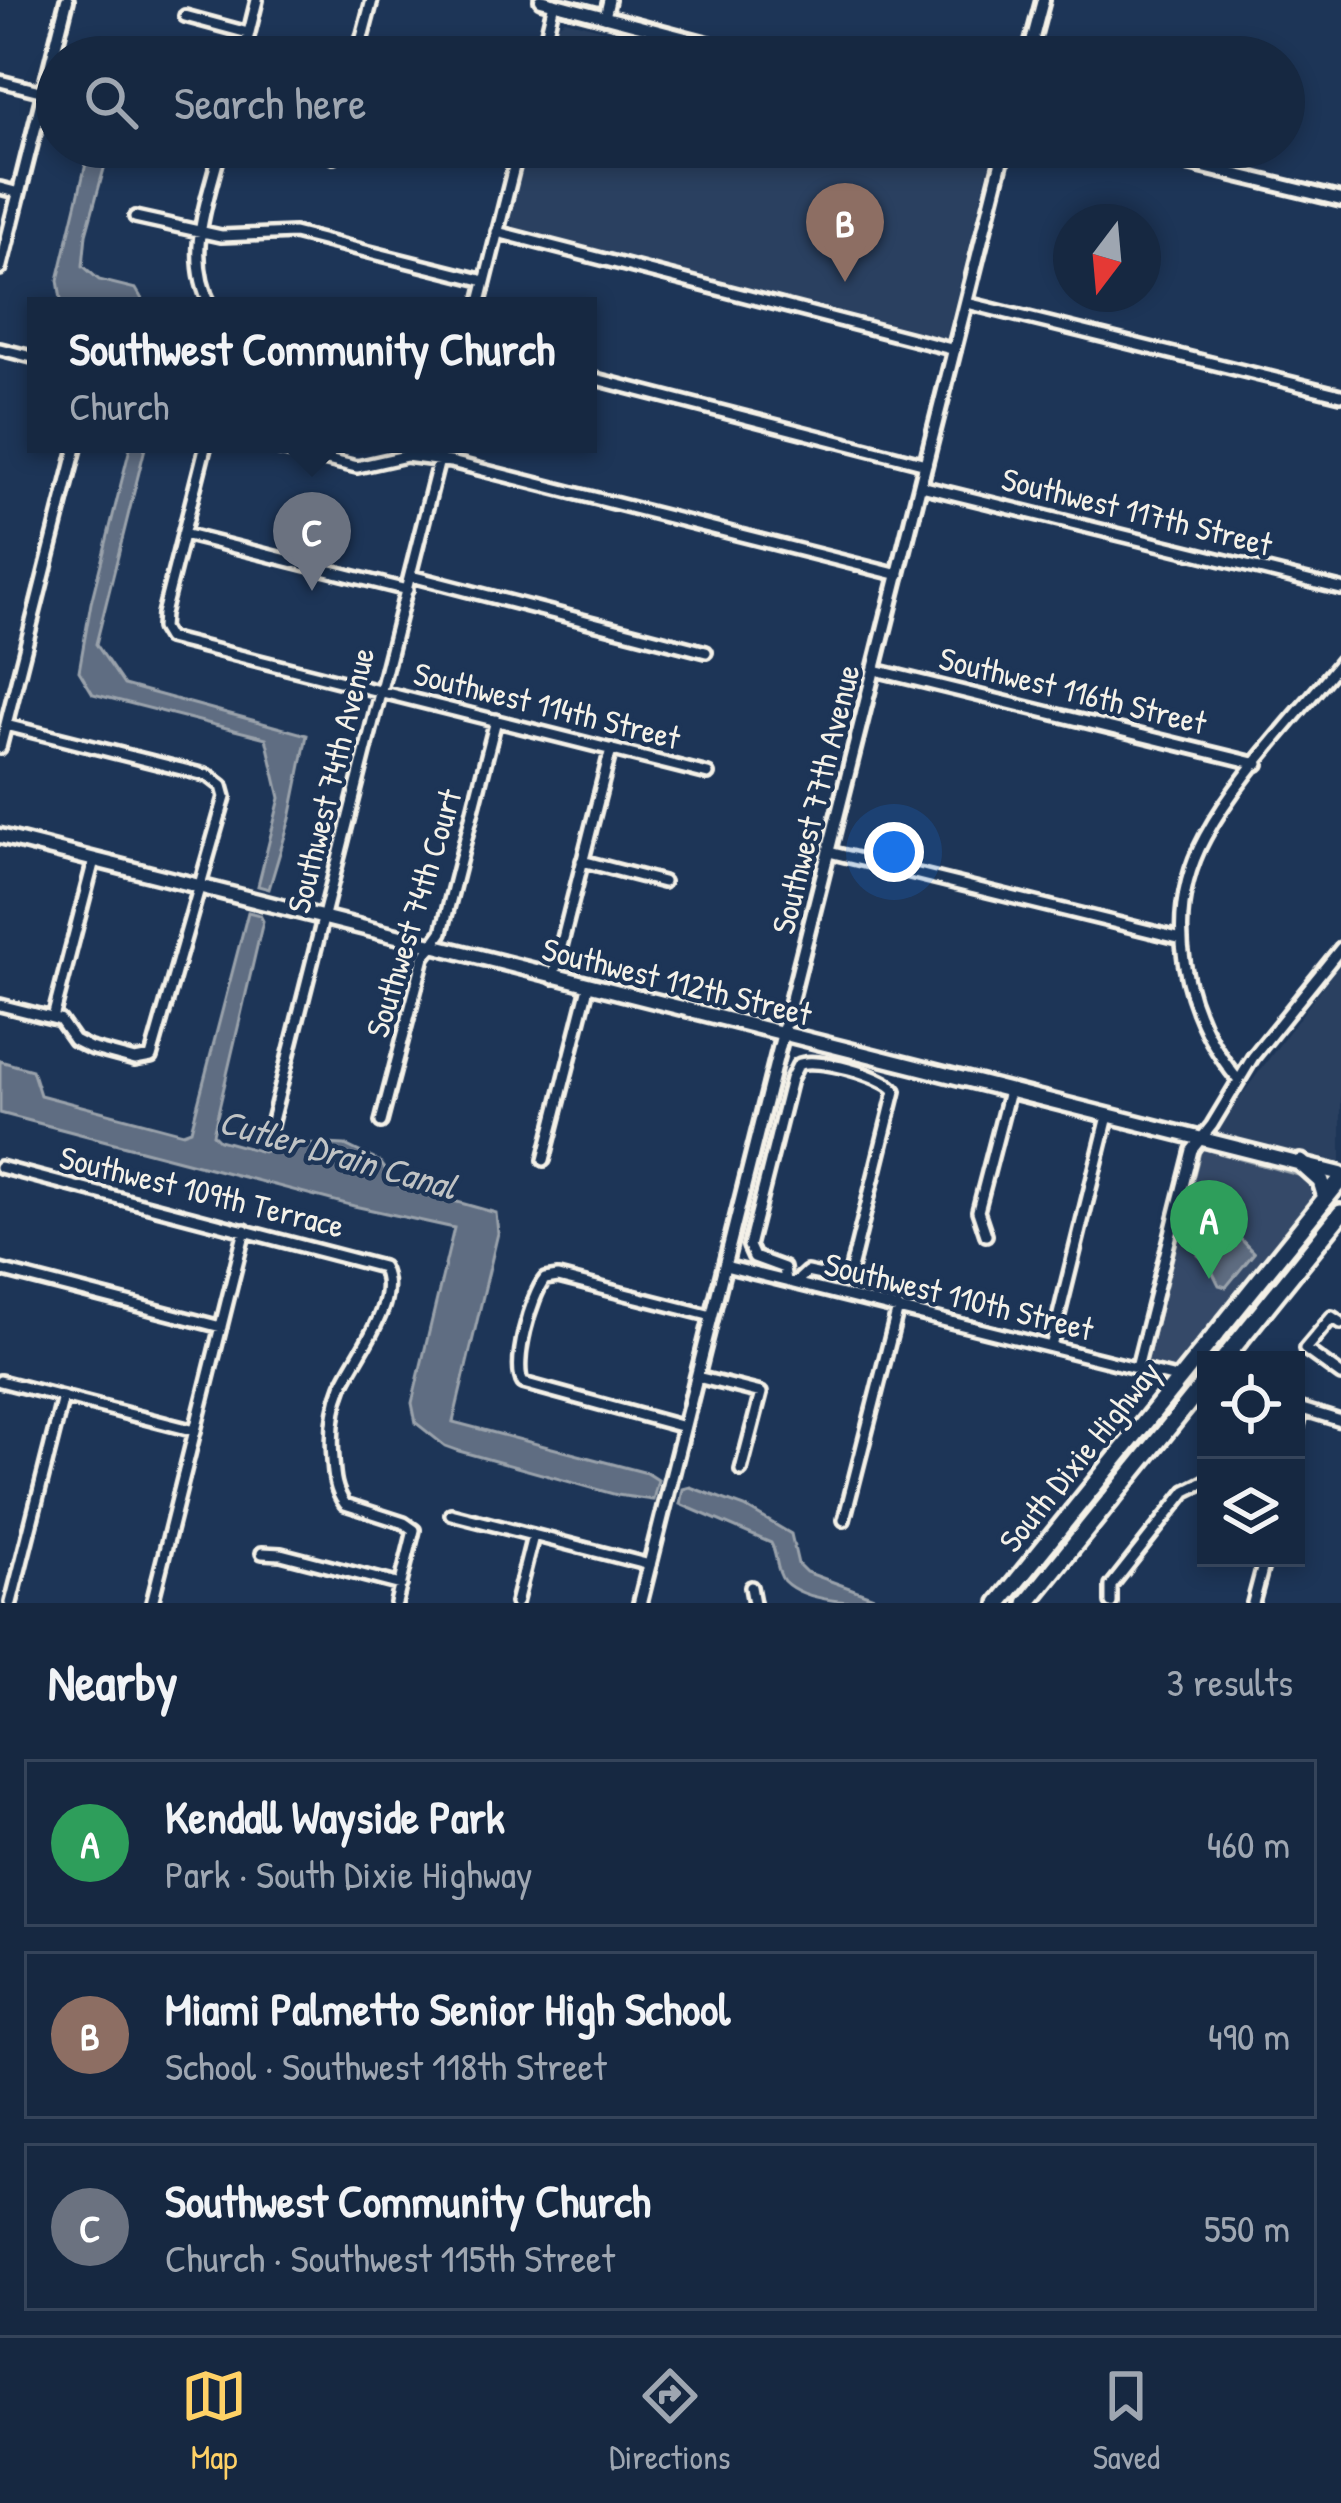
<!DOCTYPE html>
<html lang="en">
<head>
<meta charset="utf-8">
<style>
  :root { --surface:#162841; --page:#23344c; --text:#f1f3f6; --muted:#9ea6b1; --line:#35445a; --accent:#ffd166 }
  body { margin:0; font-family:"Patrick Hand",sans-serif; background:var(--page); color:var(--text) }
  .controls { position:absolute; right:36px; bottom:36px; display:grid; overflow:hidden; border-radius:0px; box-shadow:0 6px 18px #0003 }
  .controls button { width:108px; height:108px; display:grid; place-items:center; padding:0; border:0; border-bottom:3px solid var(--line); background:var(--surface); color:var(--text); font:60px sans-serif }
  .compass { position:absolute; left:1053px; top:204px; width:108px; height:108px; border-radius:50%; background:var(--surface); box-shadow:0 6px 18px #0003; rotate:196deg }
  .you { position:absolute; left:894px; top:852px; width:42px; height:42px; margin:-30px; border:9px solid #fff; border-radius:50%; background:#1a73e8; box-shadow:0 0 0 18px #1a73e833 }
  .badge { display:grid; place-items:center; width:78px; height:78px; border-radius:50%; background:var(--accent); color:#fff; font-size:39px; font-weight:700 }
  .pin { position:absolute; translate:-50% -99px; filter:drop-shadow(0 3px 6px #0008) }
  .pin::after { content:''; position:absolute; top:63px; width:42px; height:36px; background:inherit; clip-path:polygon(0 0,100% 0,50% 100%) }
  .popup { position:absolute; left:27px; top:297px; width:570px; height:156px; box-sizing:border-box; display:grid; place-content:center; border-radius:0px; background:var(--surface); filter:drop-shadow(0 3px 9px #0005); font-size:39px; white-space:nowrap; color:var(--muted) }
  .popup b { font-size:45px; color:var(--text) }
  .popup::after { content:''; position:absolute; left:50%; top:100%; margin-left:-24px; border:24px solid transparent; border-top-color:var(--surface) }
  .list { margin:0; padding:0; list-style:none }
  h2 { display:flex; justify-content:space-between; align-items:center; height:156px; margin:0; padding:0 48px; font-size:51px }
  h2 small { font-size:39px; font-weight:400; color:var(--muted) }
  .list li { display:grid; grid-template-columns:78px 1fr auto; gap:36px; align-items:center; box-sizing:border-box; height:168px; margin:0 24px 24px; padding:0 24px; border:3px solid var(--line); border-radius:0px }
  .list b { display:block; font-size:45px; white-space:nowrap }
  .list p { margin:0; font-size:39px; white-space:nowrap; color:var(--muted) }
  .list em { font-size:39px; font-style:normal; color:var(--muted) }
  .icon { flex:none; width:66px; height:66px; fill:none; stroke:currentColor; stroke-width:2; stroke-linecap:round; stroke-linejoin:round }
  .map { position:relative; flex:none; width:1341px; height:1603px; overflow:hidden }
  .search { position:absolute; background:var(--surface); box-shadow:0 6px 18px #0003; left:36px; right:36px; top:36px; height:132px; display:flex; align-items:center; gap:30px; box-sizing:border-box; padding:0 42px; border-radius:66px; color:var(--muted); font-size:45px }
  .sheet { height:732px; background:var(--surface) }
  nav { display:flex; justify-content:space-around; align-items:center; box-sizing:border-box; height:168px; border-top:3px solid var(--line); background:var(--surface); font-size:33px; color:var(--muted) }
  nav a { display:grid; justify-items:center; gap:6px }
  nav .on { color:var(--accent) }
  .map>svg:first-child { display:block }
  .built { fill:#2a4060 }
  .green { fill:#354a67; stroke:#949ea8; stroke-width:3 }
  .water { fill:#5e6d82; stroke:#9aa2ab; stroke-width:3 }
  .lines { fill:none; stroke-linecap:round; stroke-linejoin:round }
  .minor-casing { stroke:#f4f1e8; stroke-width:18 }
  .tertiary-casing { stroke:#f4f1e8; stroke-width:20 }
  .secondary-casing { stroke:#f4f1e8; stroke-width:21 }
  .trunk-casing { stroke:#f4f1e8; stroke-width:24 }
  .minor { stroke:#1d3557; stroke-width:9 }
  .tertiary { stroke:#1d3557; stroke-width:10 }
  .secondary { stroke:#1d3557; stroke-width:12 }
  .trunk { stroke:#1d3557; stroke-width:15 }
  .labels { text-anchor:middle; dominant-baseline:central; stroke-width:9; stroke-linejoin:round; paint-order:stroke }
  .street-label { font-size:33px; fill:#f4f1e8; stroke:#1d3557 }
  .water-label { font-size:36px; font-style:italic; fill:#c0c3c4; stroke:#1d3557 }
</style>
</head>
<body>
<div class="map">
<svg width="1341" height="1603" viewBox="0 0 1341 1603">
  <rect width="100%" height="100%" fill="#1d3557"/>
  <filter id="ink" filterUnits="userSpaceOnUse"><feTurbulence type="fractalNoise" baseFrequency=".00833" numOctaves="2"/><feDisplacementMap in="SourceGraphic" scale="24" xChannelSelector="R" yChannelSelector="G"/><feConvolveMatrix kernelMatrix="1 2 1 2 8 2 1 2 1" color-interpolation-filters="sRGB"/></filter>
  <g filter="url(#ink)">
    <path class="built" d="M565,20L711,57H550L558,25Z
      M528,147H994L946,338L514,227L510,220Z
      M1341,962V1168L1212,1135Z"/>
    <path class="green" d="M1201,1148L1309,1178L1317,1189V1196L1177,1371L1146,1363Z"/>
    <path class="water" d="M90,147H110L86,234L83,266L99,280L136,289L146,306H62L58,280Z
      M131,444H146L96,644L124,685L307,735L290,819L269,889L258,886L280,798L266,738L93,694L79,671L91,603Z
      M248,912L260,915L263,921L213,1134L219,1140L263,1152L287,1142L345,1145L380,1162L397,1185L496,1213L498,1233L453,1422L647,1473L658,1480L653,1500L617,1495L459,1451L445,1446L416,1423L412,1403L454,1228L354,1206L0,1113V1061L32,1070L40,1095L183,1133L191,1130Z
      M1201,1221L1233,1231L1254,1253L1226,1287L1219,1285L1208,1263L1198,1255L1196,1227Z
      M690,1487L745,1507L791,1534L798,1564L806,1572L890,1603C857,1603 806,1603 784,1581C775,1570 778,1555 771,1543L680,1504L683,1489Z"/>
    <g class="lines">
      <defs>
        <path id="minor" d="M185,16L248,33
          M605,17L609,0
          M243,57L257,0
          M357,57L372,0
          M541,57L554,3
          M0,81L44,92
          M333,157L335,147
          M0,188L19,193
          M135,217L221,236L294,233L485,281
          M497,232L955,350
          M967,303L1341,395
          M211,306C184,255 208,200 221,147
          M479,306L519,147
          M0,349L36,358
          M588,377L926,464
          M206,444L163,614L162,628L168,638L708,774
          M260,444L357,467L406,456L451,462L899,575
          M921,486L1341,589
          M183,534L407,590
          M411,576L706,652
          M875,670L1258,764
          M0,748L77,444
          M829,852L1182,939
          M582,861L663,882
          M553,978L611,749
          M0,1005L60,1020L74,1040L90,1048L135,1060L151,1057L225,797L222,786L209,776L6,725
          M53,1018L94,860
          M1238,1080C1183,1012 1161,918 1205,837C1238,775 1297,716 1341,661
          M381,1122L424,957L442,932L496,720
          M270,1129L443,444
          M544,1160L588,987
          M0,1167L382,1267C401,1303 355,1355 342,1386C332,1410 331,1434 333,1460C334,1477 335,1490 345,1504L404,1523L414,1530L396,1603
          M986,1235L978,1211L1009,1091
          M725,1266L1180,1379
          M0,1270L221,1327
          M786,1281L784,1268L754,1257L749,1246L791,1079L798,1065C814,1056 886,1076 895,1091L849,1277L845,1280L807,1272L795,1283
          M1341,1323L1332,1317L1305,1349L1341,1375
          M1051,1347L1108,1116
          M1137,1368L1192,1150L1212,1125L1253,1057L1341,948
          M697,1377L761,1393L741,1470
          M0,1381L195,1431
          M684,1427L523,1383C512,1365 531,1295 545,1279L558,1277L712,1316
          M1296,1434L1302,1409L1341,1421
          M451,1514L650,1565
          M844,1520L898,1308
          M262,1553L281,1554L401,1585
          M751,1587L754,1603
          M11,1603L63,1397
          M152,1603L245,1230
          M516,1603L533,1536
          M1111,1603V1586L1186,1491L1206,1481
          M1253,1603L1265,1558"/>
        <path id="tertiary" d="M541,0L758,57
          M1028,57L1043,0
          M1121,147L1341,200
          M0,268L67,0
          M640,1603L1005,147"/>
        <path id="secondary" d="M0,836L1341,1174"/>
        <path id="trunk" d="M1301,1163L1321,1181L1326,1198
          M1223,1360L1341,1213
          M999,1603L1341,1179
          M1027,1603L1206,1381"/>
      </defs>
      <use href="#minor" class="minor-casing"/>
      <use href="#tertiary" class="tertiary-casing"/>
      <use href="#secondary" class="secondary-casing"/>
      <use href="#trunk" class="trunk-casing"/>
      <use href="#minor" class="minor"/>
      <use href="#tertiary" class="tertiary"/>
      <use href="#secondary" class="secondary"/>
      <use href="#trunk" class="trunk"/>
    </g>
  </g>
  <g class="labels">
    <g class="street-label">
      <text transform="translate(1137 511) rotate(14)">Southwest 117th Street</text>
      <text transform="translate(1073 690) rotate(14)">Southwest 116th Street</text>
      <text transform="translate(547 705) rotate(14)">Southwest 114th Street</text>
      <text transform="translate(330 780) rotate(-76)">Southwest 74th Avenue</text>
      <text transform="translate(815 799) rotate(-76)">Southwest 77th Avenue</text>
      <text transform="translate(413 913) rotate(-73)">Southwest 74th Court</text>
      <text transform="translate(677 981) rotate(14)">Southwest 112th Street</text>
      <text transform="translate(202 1191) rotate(14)">Southwest 109th Terrace</text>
      <text transform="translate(959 1296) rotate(14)">Southwest 110th Street</text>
      <text transform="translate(1079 1456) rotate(-51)">South Dixie Highway</text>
    </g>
    <g class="water-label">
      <text transform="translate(338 1153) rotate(16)">Cutler Drain Canal</text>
    </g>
  </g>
</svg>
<div class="controls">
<button><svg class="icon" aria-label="locate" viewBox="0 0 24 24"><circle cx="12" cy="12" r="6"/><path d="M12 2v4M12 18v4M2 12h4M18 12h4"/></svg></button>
<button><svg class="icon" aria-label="layers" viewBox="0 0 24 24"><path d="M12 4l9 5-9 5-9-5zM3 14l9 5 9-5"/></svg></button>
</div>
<svg class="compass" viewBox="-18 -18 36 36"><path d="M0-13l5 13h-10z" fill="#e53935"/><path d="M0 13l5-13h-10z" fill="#9ea6b1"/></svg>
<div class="you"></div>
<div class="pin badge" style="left:1209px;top:1279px;background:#2e9e5b">A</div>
<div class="pin badge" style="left:845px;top:282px;background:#8d6e63">B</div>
<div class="pin badge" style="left:312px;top:591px;background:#6b7280">C</div>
<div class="popup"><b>Southwest Community Church</b>Church</div>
<div class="search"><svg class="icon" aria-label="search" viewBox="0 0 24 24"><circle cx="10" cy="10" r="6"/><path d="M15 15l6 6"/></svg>Search here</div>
</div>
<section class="sheet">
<h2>Nearby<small>3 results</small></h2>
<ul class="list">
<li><span class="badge" style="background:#2e9e5b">A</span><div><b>Kendall Wayside Park</b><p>Park · South Dixie Highway</p></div><em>460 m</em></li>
<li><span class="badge" style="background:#8d6e63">B</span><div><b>Miami Palmetto Senior High School</b><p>School · Southwest 118th Street</p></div><em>490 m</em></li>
<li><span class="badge" style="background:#6b7280">C</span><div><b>Southwest Community Church</b><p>Church · Southwest 115th Street</p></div><em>550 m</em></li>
</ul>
</section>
<nav>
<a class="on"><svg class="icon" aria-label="map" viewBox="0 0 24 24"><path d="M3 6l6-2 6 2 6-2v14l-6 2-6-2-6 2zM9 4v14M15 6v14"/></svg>Map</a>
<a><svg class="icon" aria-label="directions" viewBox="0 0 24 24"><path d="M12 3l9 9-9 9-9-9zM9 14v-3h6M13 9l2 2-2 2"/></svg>Directions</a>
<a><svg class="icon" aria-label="saved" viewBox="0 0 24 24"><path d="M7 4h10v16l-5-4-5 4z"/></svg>Saved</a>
</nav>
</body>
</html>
